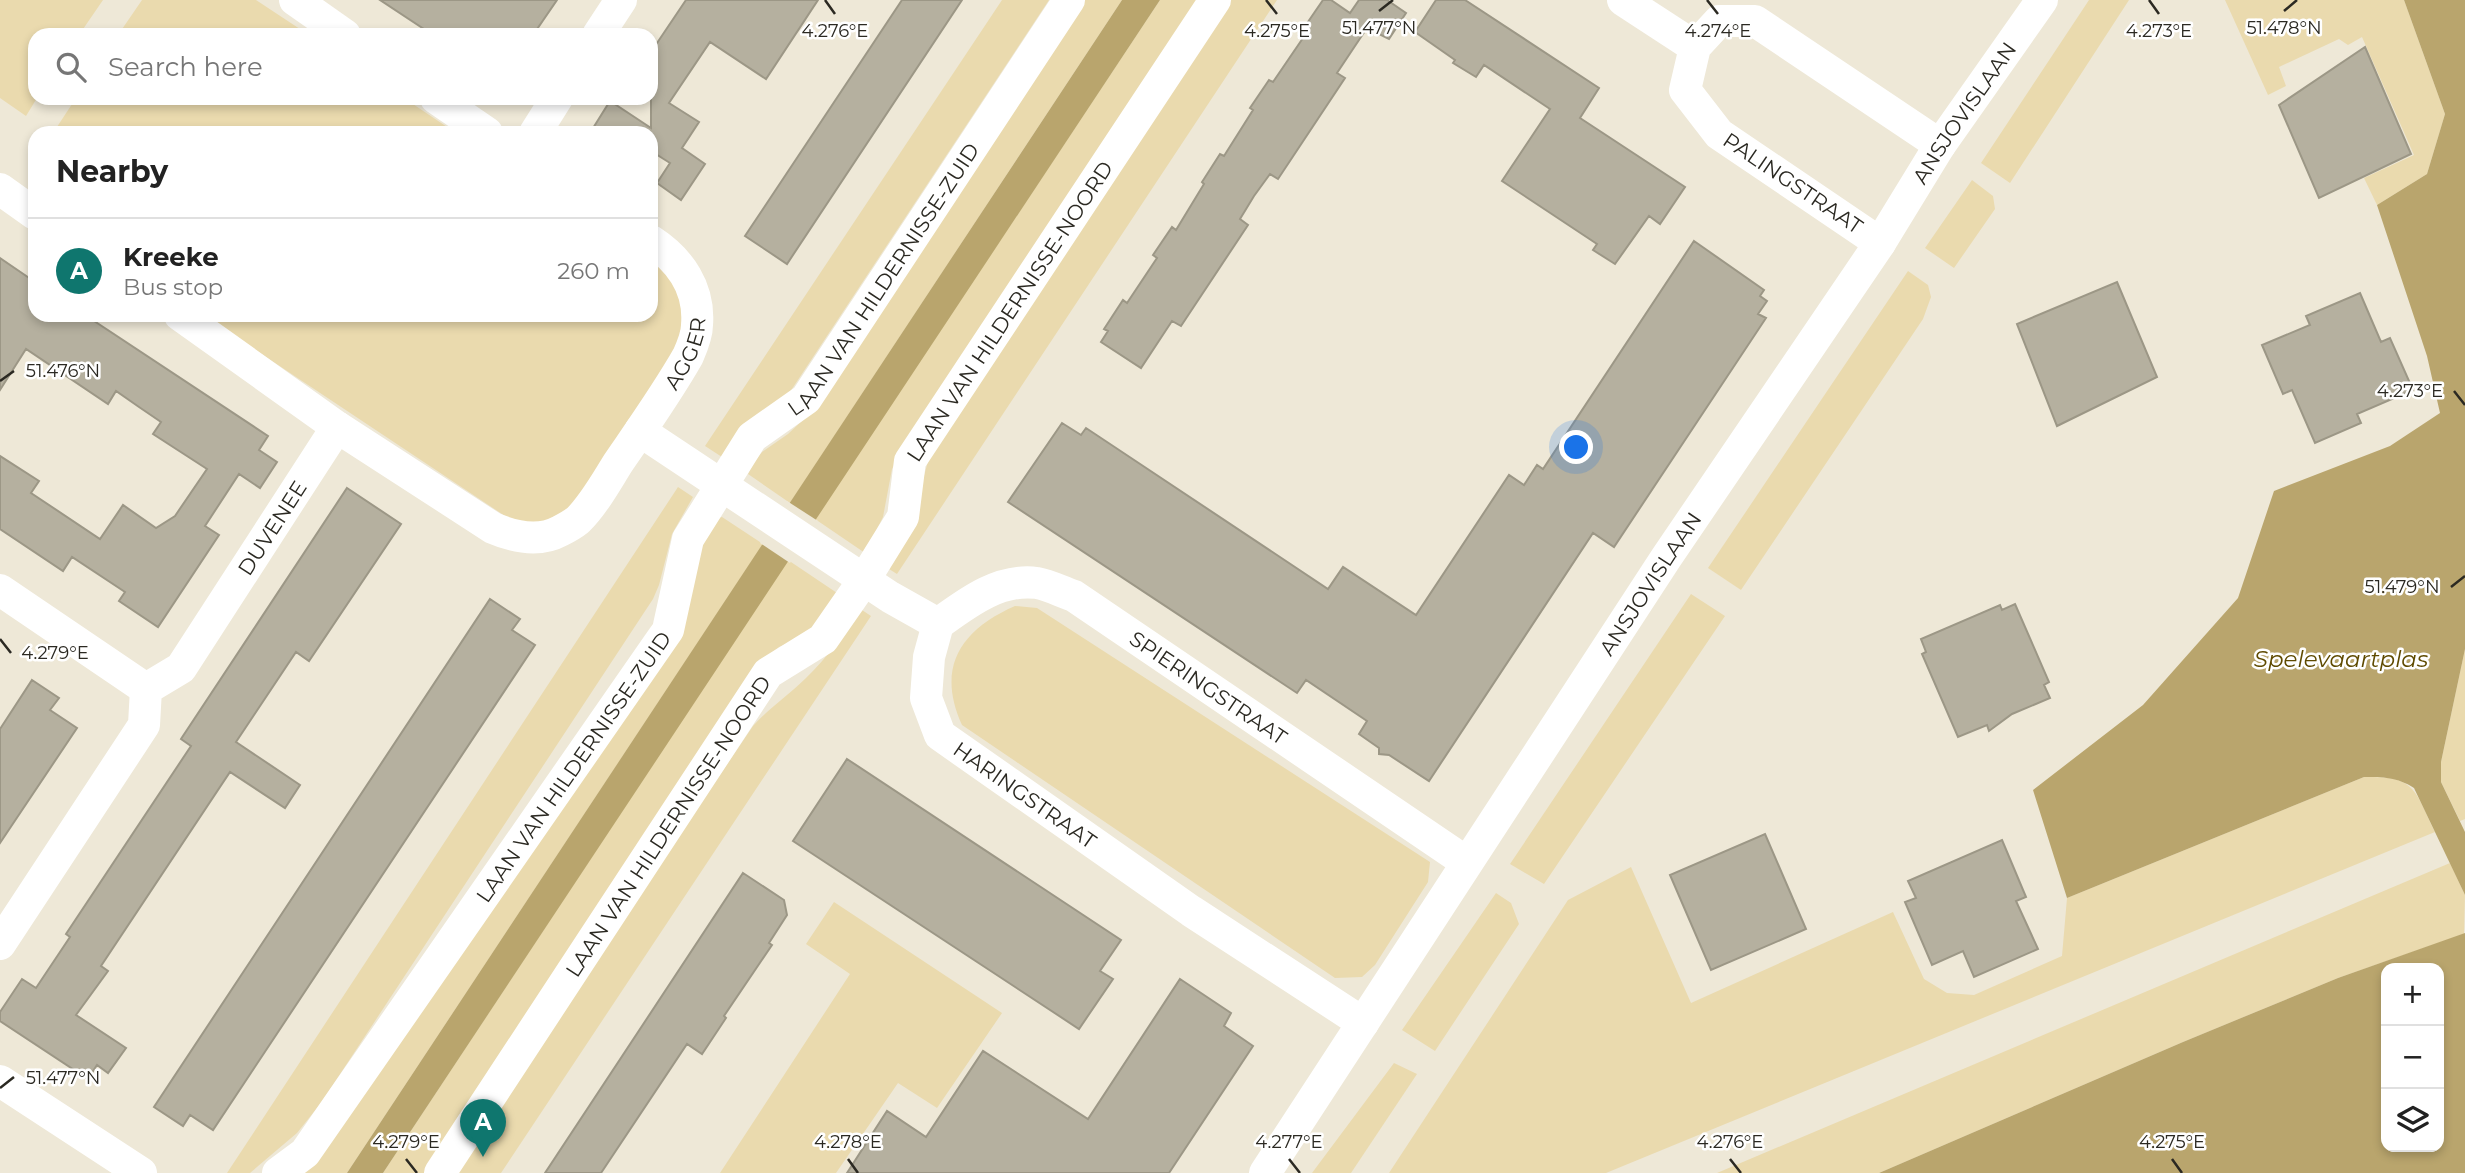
<!DOCTYPE html>
<html lang="en">
<head>
<meta charset="utf-8">
<style>
  :root { --surface:#fff; --page:#f6f6f6; --text:#222; --muted:#767676; --line:#e0e0e0; --accent:#0f766e }
  body { margin:0; font-family:Montserrat,sans-serif; background:var(--page); color:var(--text) }
  .controls { position:absolute; right:21px; bottom:21px; display:grid; overflow:hidden; border-radius:14px; box-shadow:0 4px 10px #0003 }
  .controls button { width:63px; height:63px; display:grid; place-items:center; padding:0; border:0; border-bottom:2px solid var(--line); background:var(--surface); color:var(--text); font:35px sans-serif }
  .you { position:absolute; left:1577px; top:448px; width:24px; height:24px; margin:-18px; border:5px solid #fff; border-radius:50%; background:#1a73e8; box-shadow:0 0 0 10px #1a73e833 }
  .badge { display:grid; place-items:center; width:46px; height:46px; border-radius:50%; background:var(--accent); color:#fff; font-size:23px; font-weight:700 }
  .pin { position:absolute; translate:-50% -58px; filter:drop-shadow(0 2px 4px #0008) }
  .pin::after { content:''; position:absolute; top:37px; width:24px; height:21px; background:inherit; clip-path:polygon(0 0,100% 0,50% 100%) }
  .list { margin:0; padding:0; list-style:none }
  h2 { display:flex; justify-content:space-between; align-items:center; height:91px; margin:0; padding:0 28px; font-size:30px }
  h2 small { font-size:23px; font-weight:400; color:var(--muted) }
  .list li { display:grid; grid-template-columns:46px 1fr auto; gap:21px; align-items:center; box-sizing:border-box; height:105px; padding:0 28px; border-top:2px solid var(--line) }
  .list b { display:block; font-size:26px; white-space:nowrap }
  .list p { margin:0; font-size:23px; white-space:nowrap; color:var(--muted) }
  .list em { font-size:23px; font-style:normal; color:var(--muted) }
  .icon { flex:none; width:38px; height:38px; fill:none; stroke:currentColor; stroke-width:2; stroke-linecap:round; stroke-linejoin:round }
  .map { position:relative; flex:none; width:2465px; height:1173px; overflow:hidden }
  .search { position:absolute; background:var(--surface); box-shadow:0 4px 10px #0003; left:28px; top:28px; width:630px; height:77px; display:flex; align-items:center; gap:18px; box-sizing:border-box; padding:0 24px; border-radius:21px; color:var(--muted); font-size:26px }
  .panel { position:absolute; background:var(--surface); box-shadow:0 4px 10px #0003; left:28px; top:126px; width:630px; height:196px; border-radius:21px }
  .map>svg:first-child { display:block }
  .green { fill:#eadaae }
  .water { fill:#b9a56d; fill-rule:evenodd }
  .pier { fill:#eee8d7 }
  .building { fill:#b5b09f; stroke:#9c9786; stroke-width:2 }
  .lines { fill:none; stroke-linecap:round; stroke-linejoin:round }
  .minor { stroke:#fff; stroke-width:32 }
  .ticks { fill:none; stroke:#2b2922; stroke-width:2.5 }
  .labels { text-anchor:middle; dominant-baseline:central; stroke-width:5; stroke-linejoin:round; paint-order:stroke }
  .street-label { font-size:21px; fill:#2b2922; stroke:#fff }
  .water-label { font-size:23px; font-style:italic; fill:#5f4a00; stroke:#fff }
  .ticks-label { font-size:18px; text-anchor:middle; fill:#2b2922; stroke:#fff; stroke-width:5; stroke-linejoin:round; paint-order:stroke }
</style>
</head>
<body>
<div class="map">
<svg width="2465" height="1173" viewBox="0 0 2465 1173">
  <rect width="100%" height="100%" fill="#eee8d7"/>
  <path class="green" d="M0,0H103L79,35H35V98H37L26,116L0,98Z
    M142,0H256L309,35H118Z
    M1002,0H1049L788,395L722,457L705,446Z
    M1083,0H1122L790,503L748,474L754,462L762,452L788,434L805,418Z
    M1160,0H1199L906,443L892,469L883,517L865,553L815,519Z
    M1231,0H1277L897,574L889,569L921,486L929,458Z
    M2089,0H2129L2010,183L1981,163Z
    M2225,0H2404L2445,114L2427,174L2377,205L2364,178L2414,155L2362,37L2348,45L2339,39L2279,67L2286,86L2268,95Z
    M76,98H404L456,133H53Z
    M1972,180L1993,196L1995,209L1954,268L1925,248Z
    M651,259C658,266 670,273 676,282C690,303 682,331 674,352L580,500L560,520L527,524L508,518L203,315H651Z
    M1908,271L1928,285L1931,297L1923,319L1741,590L1708,568Z
    M678,487L693,497L672,534L659,585L653,599L321,1103L297,1133L250,1173H227Z
    M722,517L763,544L347,1173H302L337,1130L702,545L717,518Z
    M788,560L840,595L812,633L779,647L767,657L424,1173H383Z
    M1691,594L1725,616L1544,884L1510,864Z
    M1015,606L1037,608L1430,862L1428,882L1375,965L1362,977L1335,978L962,725C936,668 960,630 1015,606Z
    M862,610L871,616L501,1173H450L753,726C769,708 789,695 806,678C827,658 844,633 862,610Z
    M2465,649V819L2460,821L2441,782V762Z
    M2364,777C2416,776 2414,789 2435,832L1606,1173H1389L1568,900L1631,867L1691,1003L1893,912L1924,979L1947,993L1974,995L2062,956L2067,898Z
    M2450,863L2465,895L2464,934L2338,978L2183,1042L1879,1173H1717Z
    M1496,893L1511,903L1519,924L1435,1051L1402,1030Z
    M834,902L1002,1013L937,1108L898,1083L836,1173H720L850,974L806,944Z
    M1394,1063L1417,1074L1351,1173H1312Z"/>
  <path class="water" d="M1122,0H1160L383,1173H347Z
    M2404,0H2465V649L2441,762V782L2465,832V895L2414,788C2397,777 2383,777 2364,777L2067,898L2033,790L2143,705L2238,598L2274,491L2390,446L2440,413L2427,356L2377,205L2427,174L2445,114Z
    M2465,933V1173H1879L2183,1042L2338,978ZM2386,968H2439V1147H2386Z"/>
  <path class="pier" d="M787,501L818,521L790,563L760,543Z"/>
  <path class="building" d="M380,0H557L533,35H433Z
    M686,0H818L766,79L710,42L669,103L699,122L682,148L705,164L681,200L657,183L670,163L651,151V133H590L610,101L651,128V52Z
    M902,0H962L787,264L745,236Z
    M1323,0H1331L1350,13L1359,0H1387L1406,13L1389,39L1367,28L1337,73L1345,78L1278,179L1270,174L1254,196L1240,219L1248,225L1181,326L1172,321L1141,368L1101,342L1108,331L1104,329L1123,300L1127,303L1157,258L1153,255L1172,227L1176,230L1204,184L1202,182L1220,154L1224,156L1253,110L1250,108L1269,80L1273,82L1303,38L1299,35Z
    M1436,0H1465L1599,88L1580,118L1685,187L1660,224L1649,216L1615,264L1593,250L1597,244L1502,181L1550,109L1484,65L1476,77L1453,63L1455,60L1415,32Z
    M2365,47L2411,154L2319,198L2279,105Z
    M1694,241L1764,290L1760,296L1767,301L1758,314L1766,318L1614,547L1593,533L1429,781L1389,755L1379,754V748L1359,734L1367,721L1306,680L1297,693L1008,502L1062,423L1081,435L1086,428L1328,589L1343,567L1416,615L1509,475L1524,485L1537,465L1543,469Z
    M0,258L35,282V315H85L268,436L259,450L277,462L260,488L239,474L205,526L219,535L158,627L119,601L125,592L72,557L63,571L0,529V456L39,481L31,493L100,539L123,505L156,528L175,516L207,469L153,434L161,422L139,407L116,391L108,404L26,349L0,390Z
    M2117,282L2157,377L2057,426L2017,324Z
    M2360,293L2381,342L2390,338L2413,390L2357,414L2361,423L2315,443L2292,390L2283,394L2262,345L2310,325L2306,316Z
    M347,488L401,524L309,661L296,652L236,742L300,785L285,808L230,772L101,966L108,971L76,1015L126,1048L108,1073L97,1065L88,1079L0,1021V1012L22,979L36,988L70,937L66,934L191,746L181,739Z
    M490,599L520,619L512,630L535,645L213,1130L190,1115L183,1126L154,1107Z
    M2015,604L2049,682L2044,685L2050,698L2012,714L1989,731L1987,725L1958,737L1922,654L1926,652L1921,639L2000,605L2002,610Z
    M32,680L59,698L50,710L77,728L0,843V729Z
    M847,759L1121,940L1100,971L1113,979L1079,1029L793,841Z
    M1765,834L1806,929L1711,970L1670,875Z
    M2002,840L2026,897L2016,901L2038,949L1974,977L1963,951L1932,965L1905,902L1916,898L1908,881Z
    M743,873L784,900L787,915L769,943L772,945L724,1016L726,1018L702,1054L687,1044L601,1173H545Z
    M1180,979L1231,1013L1224,1026L1253,1046L1169,1173H847L887,1111L926,1137L983,1051L1088,1119Z"/>
  <g class="lines">
    <g class="minor">
      <path d="M295,0L345,35"/>
      <path d="M1623,0L1695,47"/>
      <path d="M598,35L621,0"/>
      <path d="M436,98L487,133"/>
      <path d="M535,133L557,98"/>
      <path d="M0,189L35,214"/>
      <path d="M1880,243L1719,134L1685,90L1695,47L1719,21H1755L1940,145"/>
      <path d="M180,315L337,427"/>
      <path id="s1" d="M640,431L890,597L938,624L929,657L926,698L940,735L1191,911L1363,1023"/>
      <path d="M0,590L146,689"/>
      <path id="s2" d="M938,624C967,603 999,578 1037,583C1049,585 1062,592 1074,596L1466,862"/>
      <path id="s3" d="M0,944L144,725L146,689L181,668L337,427L493,528C514,537 538,543 560,531C566,528 573,524 578,520C594,504 606,482 618,463C642,428 667,393 688,356C692,347 697,334 697,325C700,288 680,260 651,241"/>
      <path d="M0,1081L141,1173"/>
      <path id="s4" d="M278,1173L305,1153L668,630L688,539L752,437L806,399L1069,0"/>
      <path id="s5" d="M440,1173L768,673L823,639L864,580L903,517L910,461L1215,0"/>
      <path id="s6" d="M1265,1173L1666,558L1880,243L1940,145L2042,0"/>
    </g>
  </g>
  <path class="ticks" d="M825,0L835,14M1266,0L1277,14M1707,0L1718,14M2149,0L2159,14M1379,11L1393,0M2284,11L2297,0M0,381L14,371M2454,391L2465,405M2451,587L2465,576M0,639L11,653M0,1088L14,1077M406,1159L417,1173M848,1159L858,1173M1289,1159L1300,1173M1730,1159L1741,1173M2172,1159L2182,1173"/>
  <g class="labels">
    <g class="street-label">
      <text stroke="none"><textPath href="#s6" startOffset="1270">ANSJOVISLAAN</textPath></text>
      <text transform="translate(1793 183) rotate(34)">PALINGSTRAAT</text>
      <text stroke="none"><textPath href="#s4" startOffset="1092">LAAN VAN HILDERNISSE-ZUID</textPath></text>
      <text stroke="none"><textPath href="#s5" startOffset="1045">LAAN VAN HILDERNISSE-NOORD</textPath></text>
      <text stroke="none"><textPath href="#s3" startOffset="1102">AGGER</textPath></text>
      <text stroke="none"><textPath href="#s3" startOffset="506">DUVENEE</textPath></text>
      <text stroke="none"><textPath href="#s6" startOffset="704">ANSJOVISLAAN</textPath></text>
      <text stroke="none"><textPath href="#s2" startOffset="312">SPIERINGSTRAAT</textPath></text>
      <text stroke="none"><textPath href="#s4" startOffset="504">LAAN VAN HILDERNISSE-ZUID</textPath></text>
      <text stroke="none"><textPath href="#s1" startOffset="574">HARINGSTRAAT</textPath></text>
      <text stroke="none"><textPath href="#s5" startOffset="415">LAAN VAN HILDERNISSE-NOORD</textPath></text>
    </g>
    <g class="water-label">
      <text x="2341" y="659">Spelevaartplas</text>
    </g>
  </g>
  <g class="ticks-label">
    <text x="1379" y="34">51.477°N</text>
    <text x="2284" y="34">51.478°N</text>
    <text x="835" y="37">4.276°E</text>
    <text x="1277" y="37">4.275°E</text>
    <text x="1718" y="37">4.274°E</text>
    <text x="2159" y="37">4.273°E</text>
    <text x="63" y="377">51.476°N</text>
    <text x="2410" y="397">4.273°E</text>
    <text x="2402" y="593">51.479°N</text>
    <text x="55" y="659">4.279°E</text>
    <text x="63" y="1084">51.477°N</text>
    <text x="406" y="1148">4.279°E</text>
    <text x="848" y="1148">4.278°E</text>
    <text x="1289" y="1148">4.277°E</text>
    <text x="1730" y="1148">4.276°E</text>
    <text x="2172" y="1148">4.275°E</text>
  </g>
</svg>
<div class="controls">
<button>+</button>
<button>−</button>
<button><svg class="icon" aria-label="layers" viewBox="0 0 24 24"><path d="M12 4l9 5-9 5-9-5zM3 14l9 5 9-5"/></svg></button>
</div>
<div class="you"></div>
<div class="pin badge" style="left:483px;top:1157px">A</div>
<div class="search"><svg class="icon" aria-label="search" viewBox="0 0 24 24"><circle cx="10" cy="10" r="6"/><path d="M15 15l6 6"/></svg>Search here</div>
<section class="panel">
<h2>Nearby<small></small></h2>
<ul class="list">
<li><span class="badge">A</span><div><b>Kreeke</b><p>Bus stop</p></div><em>260 m</em></li>
</ul>
</section>
</div>
</body>
</html>
